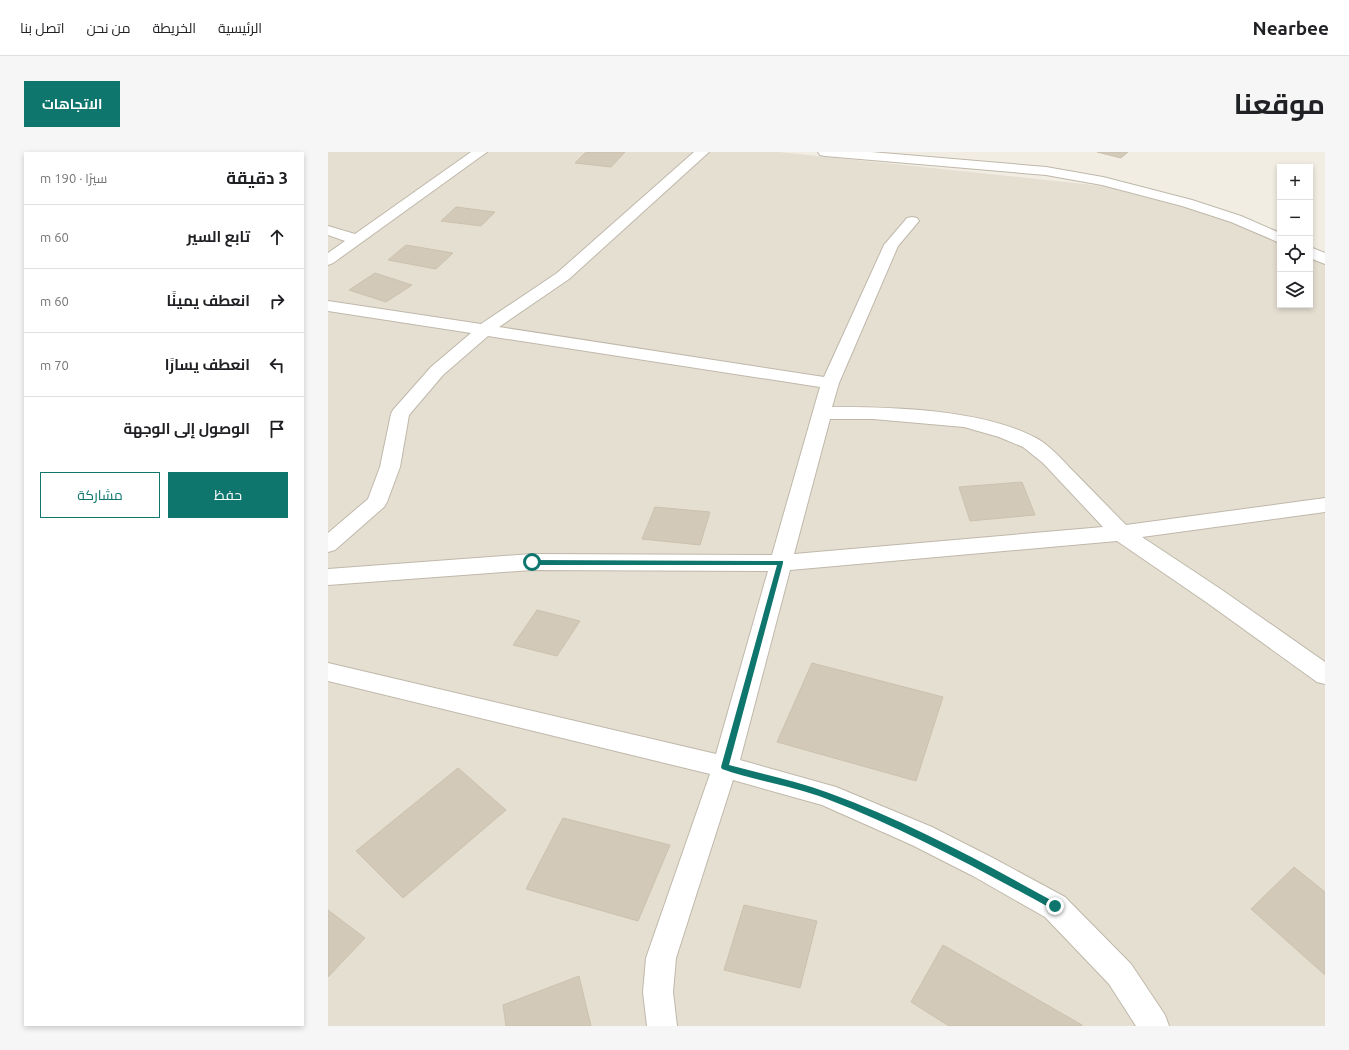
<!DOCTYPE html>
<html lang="ar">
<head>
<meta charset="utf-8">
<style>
  :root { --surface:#fff; --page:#f6f6f6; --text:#202124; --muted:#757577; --line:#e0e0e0; --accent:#0f766e }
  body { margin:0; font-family:Ubuntu,Cairo,sans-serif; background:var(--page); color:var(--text); direction:rtl }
  .controls { position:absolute; right:12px; top:12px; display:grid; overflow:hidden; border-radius:0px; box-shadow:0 2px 6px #0003 }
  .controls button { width:36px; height:36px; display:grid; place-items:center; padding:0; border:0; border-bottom:1px solid var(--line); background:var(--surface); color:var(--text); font:20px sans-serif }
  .stop { position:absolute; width:12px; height:12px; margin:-9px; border:3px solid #0f766e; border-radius:50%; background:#fff }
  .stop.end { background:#0f766e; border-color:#fff; box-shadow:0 1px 4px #0008 }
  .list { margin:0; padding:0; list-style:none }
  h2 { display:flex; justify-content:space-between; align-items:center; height:52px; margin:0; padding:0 16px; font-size:17px }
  h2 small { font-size:13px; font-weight:400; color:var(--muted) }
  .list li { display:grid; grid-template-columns:26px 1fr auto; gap:12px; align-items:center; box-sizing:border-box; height:64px; padding:0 16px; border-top:1px solid var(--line) }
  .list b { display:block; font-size:15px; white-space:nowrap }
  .list em { font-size:13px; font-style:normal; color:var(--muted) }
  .actions { display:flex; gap:8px; padding:12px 16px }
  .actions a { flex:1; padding:9px 0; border:1px solid var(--accent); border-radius:0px; text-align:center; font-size:14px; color:var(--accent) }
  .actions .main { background:var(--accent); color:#fff }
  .icon { flex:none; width:22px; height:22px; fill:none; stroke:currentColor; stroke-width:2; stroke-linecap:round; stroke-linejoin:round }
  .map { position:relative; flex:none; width:997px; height:874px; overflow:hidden; direction:ltr; border-radius:0px }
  header { display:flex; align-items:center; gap:24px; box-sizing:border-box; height:56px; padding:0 20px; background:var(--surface); border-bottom:1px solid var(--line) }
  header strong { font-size:19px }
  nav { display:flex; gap:22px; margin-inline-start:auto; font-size:14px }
  .intro { display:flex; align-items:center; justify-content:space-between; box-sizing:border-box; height:96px; padding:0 24px }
  h1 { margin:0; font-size:28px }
  .button { padding:10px 18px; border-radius:0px; background:var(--accent); color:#fff; font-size:14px; font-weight:700 }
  main { display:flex; gap:24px; padding:0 24px }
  aside { flex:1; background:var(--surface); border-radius:0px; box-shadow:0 2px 6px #0003 }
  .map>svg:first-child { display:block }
  .residential { fill:#e5dfd2 }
  .building { fill:#d2c9b9; stroke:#cdc1ad }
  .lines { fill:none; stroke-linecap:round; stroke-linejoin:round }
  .street-casing { stroke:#bfb8aa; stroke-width:2 }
  .street { fill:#fff; fill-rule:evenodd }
  .route { fill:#0f766e }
</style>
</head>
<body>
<header>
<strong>Nearbee</strong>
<nav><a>الرئيسية</a><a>الخريطة</a><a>من نحن</a><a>اتصل بنا</a></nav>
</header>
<div class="intro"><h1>موقعنا</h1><a class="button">الاتجاهات</a></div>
<main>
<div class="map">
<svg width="997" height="874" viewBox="0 0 997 874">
  <rect width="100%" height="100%" fill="#f1ede3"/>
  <path class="residential" d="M0,0H451L775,34L940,78L952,84V153H982V97L997,103V874H0Z"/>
  <path class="building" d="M258,0H297L283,15L247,11Z
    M769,0H800L793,6Z
    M128,55L167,60L153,74L113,69Z
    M78,93L125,101L108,117L60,108Z
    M47,121L84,133L58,150L21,138Z
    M694,330L707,363L642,369L631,335Z
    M327,355L382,360L372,393L314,387Z
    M209,458L252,469L229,504L185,493Z
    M484,511L615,545L588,629L449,590Z
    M130,616L178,658L75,746L28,699Z
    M235,666L342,693L310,769L198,737Z
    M966,715L997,740V823L923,757Z
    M416,753L489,769L472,836L396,818Z
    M0,758L37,786L0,825Z
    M615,793L754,873V874H621L583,850Z
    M251,824L263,874H178L175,853Z"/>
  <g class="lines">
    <defs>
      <path id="street" d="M143,0H159L5,111L0,113V101L17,89L0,83V74L27,82Z
        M366,0H381L241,127L171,175L496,225L556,93L579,66L584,65L589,66L591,69L570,94L511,231L504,255C566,255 653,257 708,286C723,294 735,309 747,321C764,338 781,356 798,373L997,346V360L814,385L894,438L997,510V532L989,530L878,450L789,389L462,418L412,608L508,635L604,675L665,706L737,745L803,812L837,863L841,874H808L781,832L717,765L645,724L584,693L494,653L405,628L348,806L345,840L349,874H319L315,840L318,806L382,622L0,529V511L388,602L440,419L204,418L0,433V417L204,402L444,403L492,235L160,184L115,223L81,263L72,315L59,350L56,355L7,398L0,400V381L40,347L52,315L63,262L65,258L103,215L143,181L0,159V149L153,172L229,121ZM502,267H545L636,275L671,285L695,295L715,311L775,375L466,402Z
        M490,0H543L718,15L775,25L864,48L913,64L952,81V91L903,70L854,54L774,33L718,23L497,4L492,3Z
        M982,95L997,101V112L982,106Z"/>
    </defs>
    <use href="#street" class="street-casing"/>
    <use href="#street" class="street"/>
  </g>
  <path class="route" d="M204,408L455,409V411L401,613C434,622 468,629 501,641C581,670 656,711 730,752L731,754L730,757H724C651,717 577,677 499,647C465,634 428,629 394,617L393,615L449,413H204L201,410Z"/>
</svg>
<div class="controls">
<button>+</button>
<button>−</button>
<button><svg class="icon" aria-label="locate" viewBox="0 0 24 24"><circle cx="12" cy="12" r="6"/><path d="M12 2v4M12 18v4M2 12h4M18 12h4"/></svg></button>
<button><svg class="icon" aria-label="layers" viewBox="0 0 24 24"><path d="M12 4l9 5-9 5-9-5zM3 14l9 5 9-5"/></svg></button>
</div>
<div class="stop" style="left:204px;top:410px"></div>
<div class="stop end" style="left:727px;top:754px"></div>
</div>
<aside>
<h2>3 دقيقة<small>سيرًا · 190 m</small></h2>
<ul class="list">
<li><svg class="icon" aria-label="ahead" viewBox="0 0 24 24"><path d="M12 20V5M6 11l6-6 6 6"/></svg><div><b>تابع السير</b></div><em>60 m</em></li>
<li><svg class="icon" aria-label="right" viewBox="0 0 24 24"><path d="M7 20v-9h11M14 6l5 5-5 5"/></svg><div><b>انعطف يمينًا</b></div><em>60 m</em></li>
<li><svg class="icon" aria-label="left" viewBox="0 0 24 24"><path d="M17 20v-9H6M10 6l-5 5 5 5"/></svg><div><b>انعطف يسارًا</b></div><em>70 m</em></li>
<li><svg class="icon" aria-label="arrive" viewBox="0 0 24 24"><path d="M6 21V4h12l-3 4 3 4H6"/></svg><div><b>الوصول إلى الوجهة</b></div></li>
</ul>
<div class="actions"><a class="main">حفظ</a><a>مشاركة</a></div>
</aside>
</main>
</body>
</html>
